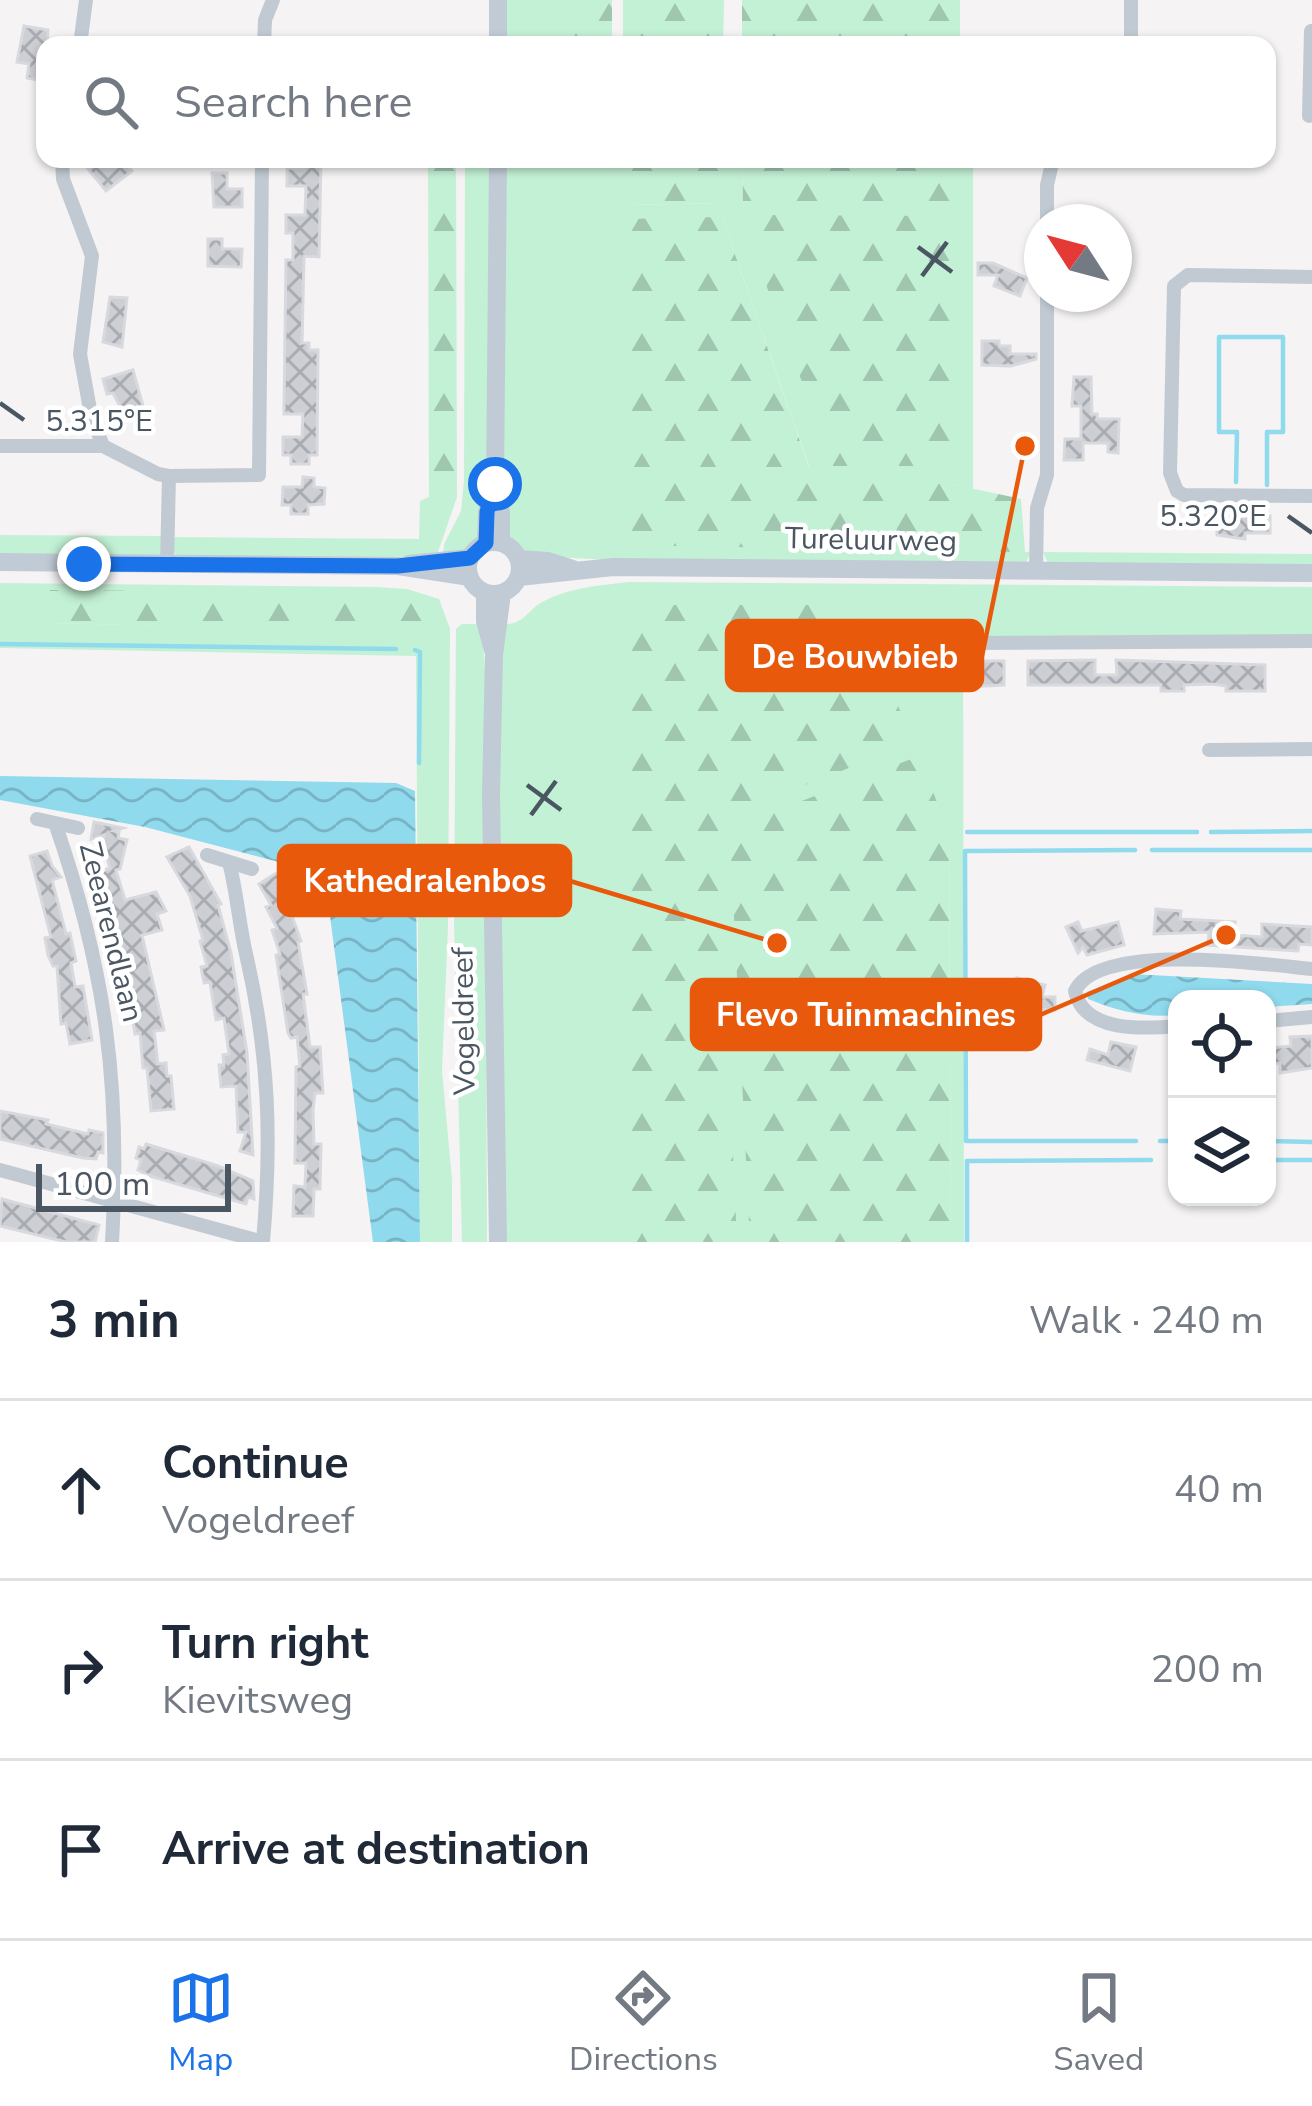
<!DOCTYPE html>
<html lang="en">
<head>
<meta charset="utf-8">
<style>
  :root { --surface:#fff; --page:#f2f2f3; --text:#1f2937; --muted:#747a83; --line:#e0e1e3; --accent:#1a73e8 }
  body { margin:0; font-family:"Nunito Sans",sans-serif; background:var(--page); color:var(--text) }
  .controls { position:absolute; right:36px; bottom:36px; display:grid; overflow:hidden; border-radius:24px; box-shadow:0 3px 9px #0004 }
  .controls button { width:108px; height:108px; display:grid; place-items:center; padding:0; border:0; border-bottom:3px solid var(--line); background:var(--surface); color:var(--text); font:60px sans-serif }
  .compass { position:absolute; left:1024px; top:204px; width:108px; height:108px; border-radius:50%; background:var(--surface); box-shadow:0 3px 9px #0004; rotate:306deg }
  .scale { position:absolute; left:36px; bottom:30px; width:195px; box-sizing:border-box; padding-left:12px; border:6px solid #4a5661; border-top:0; font-size:33px; line-height:42px; white-space:nowrap; color:#4a5661; -webkit-text-stroke:9px #fff; paint-order:stroke }
  .stop { position:absolute; width:36px; height:36px; margin:-27px; border:9px solid #1a73e8; border-radius:50%; background:#fff }
  .stop.end { background:#1a73e8; border-color:#fff; box-shadow:0 3px 12px #0008 }
  .list { margin:0; padding:0; list-style:none }
  h2 { display:flex; justify-content:space-between; align-items:center; height:156px; margin:0; padding:0 48px; font-size:51px }
  h2 small { font-size:39px; font-weight:400; color:var(--muted) }
  .list li { display:grid; grid-template-columns:78px 1fr auto; gap:36px; align-items:center; box-sizing:border-box; height:180px; padding:0 48px; border-top:3px solid var(--line) }
  .list b { display:block; font-size:45px; white-space:nowrap }
  .list p { margin:0; font-size:39px; white-space:nowrap; color:var(--muted) }
  .list em { font-size:39px; font-style:normal; color:var(--muted) }
  .icon { flex:none; width:66px; height:66px; fill:none; stroke:currentColor; stroke-width:2; stroke-linecap:round; stroke-linejoin:round }
  .map { position:relative; flex:none; width:1312px; height:1242px; overflow:hidden }
  .search { position:absolute; background:var(--surface); box-shadow:0 3px 9px #0004; left:36px; right:36px; top:36px; height:132px; display:flex; align-items:center; gap:30px; box-sizing:border-box; padding:0 42px; border-radius:24px; color:var(--muted); font-size:45px }
  .sheet { height:696px; background:var(--surface) }
  nav { display:flex; justify-content:space-around; align-items:center; box-sizing:border-box; height:168px; border-top:3px solid var(--line); background:var(--surface); font-size:33px; color:var(--muted) }
  nav a { display:grid; justify-items:center; gap:6px }
  nav .on { color:var(--accent) }
  .map>svg:first-child { display:block }
  .green { fill:#c3f1d5; fill-rule:evenodd }
  .forest { fill:url(#forest-firs) }
  .water { fill:url(#water-waves) }
  .lines { fill:none; stroke-linecap:round; stroke-linejoin:round }
  .stream { stroke:#90daee; stroke-width:4.5 }
  .building { fill:url(#building-cross-hatch); stroke:#d7d9de; stroke-width:3 }
  .street { stroke:#c1cad2; stroke-width:14 }
  .secondary { stroke:#c1cbd6; stroke-width:18 }
  .route { stroke:#1a73e8; stroke-width:15 }
  .ticks { fill:none; stroke:#4a5661; stroke-width:4.5 }
  .labels { text-anchor:middle; dominant-baseline:central; stroke-width:9; stroke-linejoin:round; paint-order:stroke }
  .street-label { font-size:30px; fill:#4a5661; stroke:#fff }
  .ticks-label { font-size:30px; text-anchor:middle; fill:#4a5661; stroke:#fff; stroke-width:9; stroke-linejoin:round; paint-order:stroke }
  .leader { fill:none; stroke:#e8590c; stroke-width:4.5 }
  .callout-dot { fill:#e8590c; stroke:#fff; stroke-width:4.5 }
  .callout { fill:#e8590c; stroke:#e8590c; stroke-width:4.5 }
  .callout-label { font-size:33px; text-anchor:middle; font-weight:bold; fill:#fff }
</style>
</head>
<body>
<div class="map">
<svg width="1312" height="1242" viewBox="0 0 1312 1242">
  <defs>
    <pattern id="forest-firs" width="22" height="20" patternUnits="userSpaceOnUse" patternTransform="scale(3)"><rect width="22" height="20" fill="#c3f1d5"/><path d="M5 1l3.5 6h-7zM16 11l3.5 6h-7z" fill="#a0c6b0"/></pattern>
    <pattern id="water-waves" width="16" height="10" patternUnits="userSpaceOnUse" patternTransform="scale(3)"><rect width="16" height="10" fill="#90daee"/><path d="M0 5q4-4 8 0t8 0" fill="none" stroke="#78b4c4"/></pattern>
    <pattern id="building-cross-hatch" width="8" height="8" patternUnits="userSpaceOnUse" patternTransform="scale(3)"><rect width="8" height="8" fill="#cdcfd5"/><path d="M0 0l8 8M0 8l8-8" fill="none" stroke="#a8abb0"/></pattern>
  </defs>
  <rect width="100%" height="100%" fill="#f5f3f3"/>
  <path class="green" d="M505,0H563V45H505Z
    M465,159H490L487,472L478,538L463,551L443,555L444,544L461,511L464,481Z
    M504,159H622L624,205L722,203L723,159H742L743,202L959,197V159H973V489L951,484L621,544L1031,552L1026,562L632,561L531,556L509,537L505,493L502,439ZM722,217L809,466H621Z
    M429,497H457L437,555L376,560H181L173,551V537L419,539L420,501Z
    M0,535L162,536L163,551L155,559L0,557Z
    M1043,552L1312,554V565L1048,563Z
    M628,582L1312,587V636L963,637L964,1242H951L949,833L946,1242H504L498,893L500,674L505,624C525,624 528,609 544,601C572,587 598,586 628,582Z
    M0,583L375,587L407,589L439,599L450,629L448,926L442,1071L452,1180V1242H420L416,656L0,648ZM50,591L423,604L424,632L51,623Z
    M462,624H482L485,670L487,1242H462L454,924L456,629Z"/>
  <path class="forest" d="M563,0H612V45H563Z
    M623,0H724L723,45H623Z
    M742,0H960V45H742Z
    M428,159H456L457,497H429Z
    M622,159H723V203L623,205Z
    M742,159H959V197L956,201L743,203Z
    M744,215L950,216L956,250L953,466H833L741,217Z
    M722,217L809,467H621L625,219Z
    M622,480L951,484L1021,499L1025,552L621,545Z
    M50,590L386,593L424,604V633L50,623Z
    M623,605H858L913,743L718,819L737,1242H627L621,971Z
    M919,756L949,833L951,1242H750L730,835L734,827Z"/>
  <path class="water" d="M0,776L396,783L415,791L420,1242H373L328,901L311,874L275,861L145,827L0,800Z
    M1133,974L1312,984V1004L1267,1007V999H1177V1015C1146,1018 1117,1011 1088,999L1087,992Z"/>
  <g class="lines">
    <path class="stream" d="M1236,482L1237,432H1219V337H1283V432H1267V485
      M0,644L396,649
      M415,650L420,652L419,763
      M967,832H1197
      M1211,832L1312,831
      M1135,850L965,851L966,1141H1136
      M1152,850H1312
      M1160,1141H1177
      M1267,1141L1312,1142
      M1173,1160H1177
      M1267,1160H1312
      M967,1242V1161L1151,1160"/>
  </g>
  <path class="building" d="M24,26L48,30L45,73L40,72L38,80L27,78L29,64L17,62Z
    M100,159H123L132,171L106,191L88,169Z
    M304,159H321L319,257L304,256L302,343H309V350H318L317,455H309V464H291V455H283V437H302L303,414H284L286,260H293V233H286V215H305L306,186H287V168L304,169Z
    M212,173H227V189H242V207H214Z
    M208,239H222V249H242L241,267L208,266Z
    M978,263H993L1027,278L1020,296L994,286L998,275H978Z
    M110,297L127,298L122,347L103,342Z
    M982,341H999V346H1010V354H1036V359L1011,366L982,365Z
    M133,370L143,406L122,410L113,393L107,394L103,379Z
    M1074,377H1091L1092,414H1097V419H1119L1118,453L1108,452V443H1083V460H1064L1065,439H1081V406H1072Z
    M303,477L314,478V487L325,488L324,504L308,505V514H291V505H282L283,487H302Z
    M1270,516V533H1245V539L1217,535V517Z
    M1095,660V675H1117L1116,660L1265,665V691H1226V686L1212,684L1184,685V691H1161V685H1028V661Z
    M979,661H1004V685L964,687V676H979Z
    M94,822L123,828L114,831L119,832L118,838L127,840L120,869L116,870L125,900L156,892L166,911L157,914L162,930L142,935L164,1030L154,1031L158,1064L166,1063L167,1076H171L174,1109L151,1111L147,1068H143L140,1033L135,1034L126,973L99,872L110,868L105,851L100,850L104,835L91,839Z
    M189,847L221,904L218,905L231,953L247,1053L253,1155L240,1151L246,1132H238L236,1086L221,1087L219,1065H224L223,1055L229,1054L224,1018L216,1020L210,982L204,983L201,967L207,966L200,941L203,940L190,896L167,857Z
    M47,851L52,866L61,877L52,880L66,934L70,933L76,961L71,963L75,987L83,986L92,1040L70,1044L66,1023L61,1024L57,966H53L48,955L45,938L51,937L30,856Z
    M280,871L298,913L292,916L301,941L298,942L307,994H303L310,1047H320L323,1093H315L313,1110L314,1144H321L320,1189H314L313,1216H293L294,1186L305,1187L306,1163H295L296,1067L300,1066L297,1037L291,1038L288,1033L276,955L280,954L272,930L277,928L266,907L271,905L259,884Z
    M1156,909L1181,911L1180,919L1235,922L1234,935L1262,937V924L1312,927V945L1299,944L1298,951L1208,945L1209,932L1154,934Z
    M1078,922L1082,931L1118,922L1124,945L1087,955L1083,947L1078,953L1066,927Z
    M1017,978L1045,985L1042,997H1055V1010L1017,1009Z
    M1312,1036V1068L1280,1073V1063L1267,1064L1270,1048L1291,1046L1290,1037Z
    M1111,1042L1136,1047L1130,1071L1087,1060L1090,1049L1108,1055Z
    M0,1111L48,1120L46,1124L88,1134L89,1130L103,1133V1153L98,1152L96,1159L83,1158L0,1139Z
    M146,1144L218,1166L253,1181L254,1199L248,1197L246,1204L150,1176L138,1170L141,1160L136,1158L139,1147L144,1149Z
    M2,1199L99,1225L95,1242H66L0,1226Z"/>
  <g class="lines">
    <path class="street" d="M1131,0V45
      M80,45L86,0
      M264,45L265,20L273,0
      M1309,116L1311,31
      M62,159L63,179L92,256L80,354L91,415L103,446L158,474L169,476
      M1047,222V185L1053,159
      M1312,277L1188,275L1174,286L1170,473L1177,491L1184,495L1312,496
      M0,446H103
      M167,565L169,476L259,475L262,159
      M1036,572L1037,508L1047,475V294
      M972,643L1312,641
      M1209,750L1312,749
      M37,819L78,828
      M55,823C106,970 121,1087 112,1242
      M207,855L252,869
      M229,862C237,893 239,924 246,954C269,1054 272,1139 263,1242
      M1267,1021L1312,1017
      M1177,1026C1144,1029 1084,1033 1075,991C1099,941 1263,964 1312,969
      M0,1170L263,1242"/>
    <path class="secondary" d="M498,45V0
      M498,159L495,484L501,512V543
      M468 568a26 26 0 1 1 52 0a26 26 0 1 1-52 0Z
      M486,543L487,512L494,489
      M519,559L548,561L573,569
      M0,562L398,566L470,577
      M409,564L470,558
      M519,577L613,567L1312,573
      M485,593V621L493,650
      M498,1242L491,795L494,655L502,593"/>
  </g>
  <g class="lines">
    <path class="route" d="M84,564L398,566L470,558L486,543L487,512L495,484"/>
  </g>
  <path class="ticks" d="M918,247L952,272M922,276L947,242M0,403L24,420M1288,516L1312,533M527,785L561,810M531,815L556,781"/>
  <g class="labels">
    <g class="street-label">
      <text transform="translate(871 540) rotate(1)">Tureluurweg</text>
      <text transform="translate(111 932) rotate(76)">Zeearendlaan</text>
      <text transform="translate(464 1021) rotate(-91)">Vogeldreef</text>
    </g>
  </g>
  <g class="ticks-label">
    <text x="99" y="431">5.315°E</text>
    <text x="1213" y="526">5.320°E</text>
  </g>
  <path class="leader" d="M1025 446L982 656M777 943L570 881M1226 935L1040 1015"/>
  <g class="callout-dot">
    <circle cx="1025" cy="446" r="12"/>
    <circle cx="777" cy="943" r="12"/>
    <circle cx="1226" cy="935" r="12"/>
  </g>
  <g class="callout">
    <rect x="727" y="621" width="255" height="69" rx="12"/>
    <rect x="279" y="846" width="291" height="69" rx="12"/>
    <rect x="692" y="980" width="348" height="69" rx="12"/>
  </g>
  <g class="callout-label">
    <text x="855" y="668">De Bouwbieb</text>
    <text x="425" y="892">Kathedralenbos</text>
    <text x="866" y="1026">Flevo Tuinmachines</text>
  </g>
</svg>
<div class="controls">
<button><svg class="icon" aria-label="locate" viewBox="0 0 24 24"><circle cx="12" cy="12" r="6"/><path d="M12 2v4M12 18v4M2 12h4M18 12h4"/></svg></button>
<button><svg class="icon" aria-label="layers" viewBox="0 0 24 24"><path d="M12 4l9 5-9 5-9-5zM3 14l9 5 9-5"/></svg></button>
</div>
<svg class="compass" viewBox="-18 -18 36 36"><path d="M0-13l5 13h-10z" fill="#e53935"/><path d="M0 13l5-13h-10z" fill="#747a83"/></svg>
<div class="scale">100 m</div>
<div class="stop" style="left:495px;top:484px"></div>
<div class="stop end" style="left:84px;top:564px"></div>
<div class="search"><svg class="icon" aria-label="search" viewBox="0 0 24 24"><circle cx="10" cy="10" r="6"/><path d="M15 15l6 6"/></svg>Search here</div>
</div>
<section class="sheet">
<h2>3 min<small>Walk · 240 m</small></h2>
<ul class="list">
<li><svg class="icon" aria-label="ahead" viewBox="0 0 24 24"><path d="M12 20V5M6 11l6-6 6 6"/></svg><div><b>Continue</b><p>Vogeldreef</p></div><em>40 m</em></li>
<li><svg class="icon" aria-label="right" viewBox="0 0 24 24"><path d="M7 20v-9h11M14 6l5 5-5 5"/></svg><div><b>Turn right</b><p>Kievitsweg</p></div><em>200 m</em></li>
<li><svg class="icon" aria-label="arrive" viewBox="0 0 24 24"><path d="M6 21V4h12l-3 4 3 4H6"/></svg><div><b>Arrive at destination</b></div></li>
</ul>
</section>
<nav>
<a class="on"><svg class="icon" aria-label="map" viewBox="0 0 24 24"><path d="M3 6l6-2 6 2 6-2v14l-6 2-6-2-6 2zM9 4v14M15 6v14"/></svg>Map</a>
<a><svg class="icon" aria-label="directions" viewBox="0 0 24 24"><path d="M12 3l9 9-9 9-9-9zM9 14v-3h6M13 9l2 2-2 2"/></svg>Directions</a>
<a><svg class="icon" aria-label="saved" viewBox="0 0 24 24"><path d="M7 4h10v16l-5-4-5 4z"/></svg>Saved</a>
</nav>
</body>
</html>
